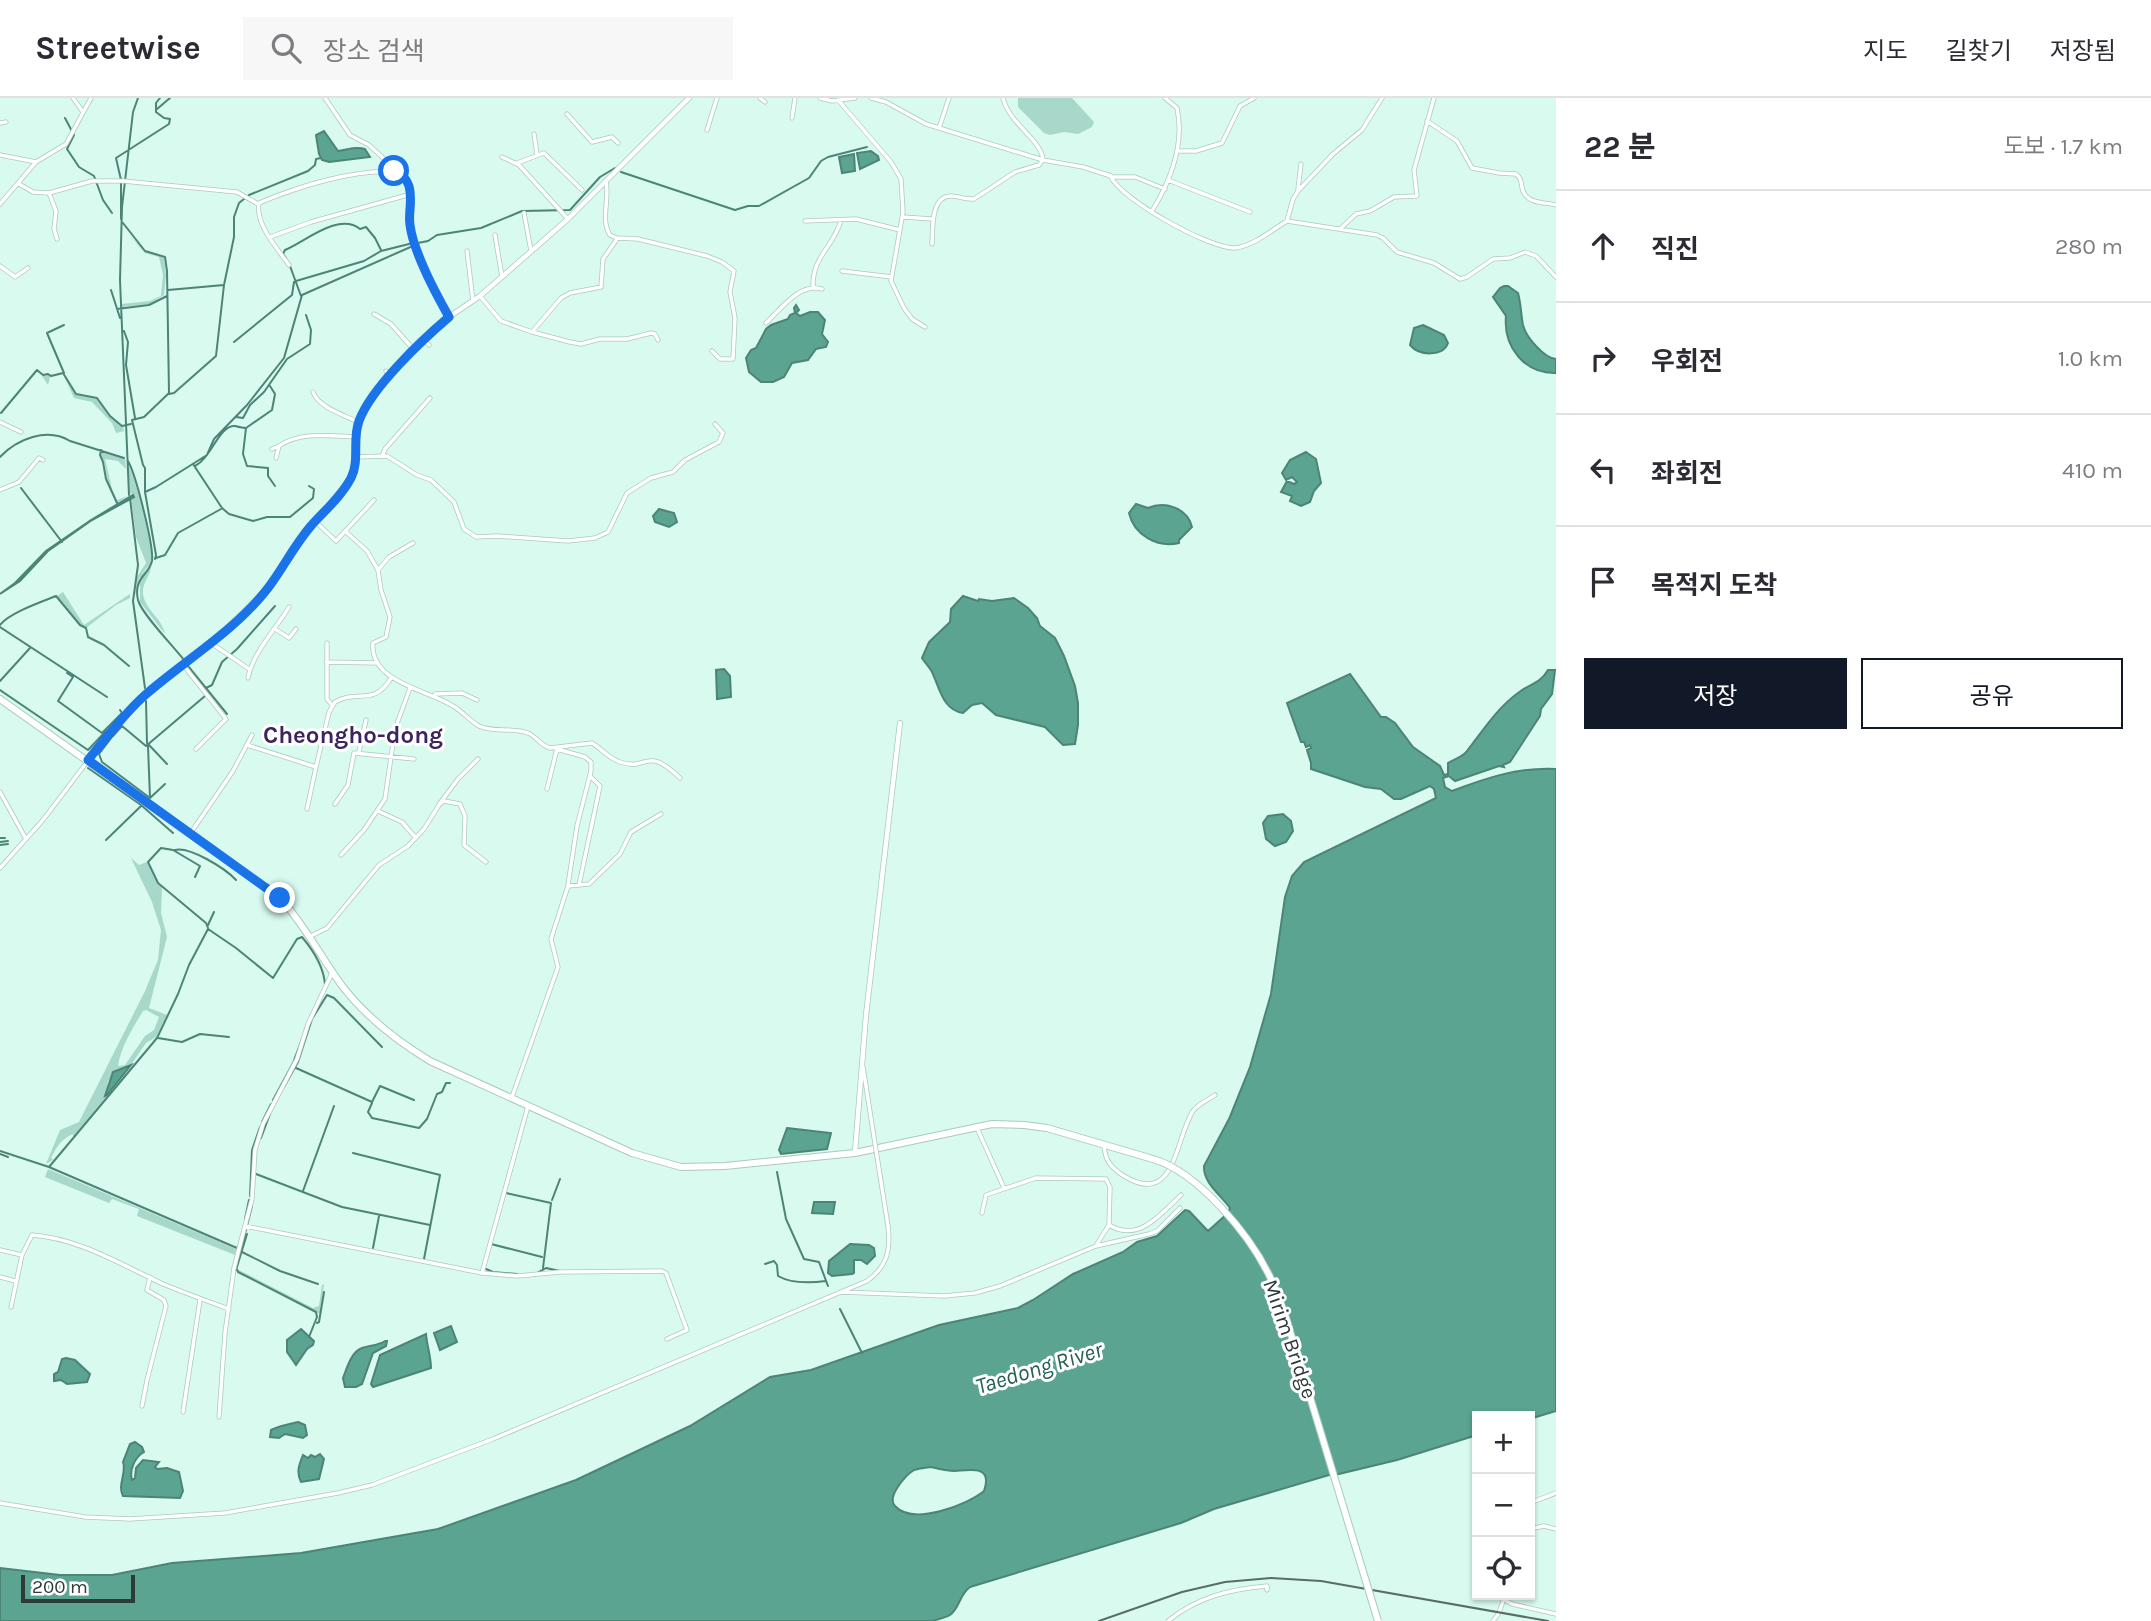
<!DOCTYPE html>
<html lang="ko">
<head>
<meta charset="utf-8">
<style>
  :root { --surface:#fff; --page:#f7f7f7; --text:#2b2b33; --muted:#7c7c81; --line:#e1e1e2; --accent:#111827 }
  body { margin:0; font-family:Karla,"Noto Sans KR",sans-serif; background:var(--page); color:var(--text) }
  .controls { position:absolute; right:21px; bottom:21px; display:grid; overflow:hidden; border-radius:0px; box-shadow:0 2px 5px #0004 }
  .controls button { width:63px; height:63px; display:grid; place-items:center; padding:0; border:0; border-bottom:2px solid var(--line); background:var(--surface); color:var(--text); font:35px sans-serif }
  .scale { position:absolute; left:21px; bottom:18px; width:114px; box-sizing:border-box; padding-left:7px; border:4px solid #2d3a36; border-top:0; font-size:19px; line-height:24px; white-space:nowrap; color:#2d3a36; -webkit-text-stroke:5px #fff; paint-order:stroke }
  .stop { position:absolute; width:21px; height:21px; margin:-16px; border:5px solid #1a73e8; border-radius:50%; background:#fff }
  .stop.end { background:#1a73e8; border-color:#fff; box-shadow:0 2px 7px #0008 }
  .list { margin:0; padding:0; list-style:none }
  h2 { display:flex; justify-content:space-between; align-items:center; height:91px; margin:0; padding:0 28px; font-size:30px }
  h2 small { font-size:23px; font-weight:400; color:var(--muted) }
  .list li { display:grid; grid-template-columns:46px 1fr auto; gap:21px; align-items:center; box-sizing:border-box; height:112px; padding:0 28px; border-top:2px solid var(--line) }
  .list b { display:block; font-size:26px; white-space:nowrap }
  .list em { font-size:23px; font-style:normal; color:var(--muted) }
  .actions { display:flex; gap:14px; padding:21px 28px }
  .actions a { flex:1; padding:16px 0; border:2px solid var(--accent); border-radius:0px; text-align:center; font-size:24px; color:var(--accent) }
  .actions .main { background:var(--accent); color:#fff }
  .icon { flex:none; width:38px; height:38px; fill:none; stroke:currentColor; stroke-width:2; stroke-linecap:round; stroke-linejoin:round }
  .map { position:relative; flex:none; width:1556px; height:1523px; overflow:hidden }
  header { display:flex; align-items:center; gap:42px; box-sizing:border-box; height:98px; padding:0 35px; background:var(--surface); border-bottom:2px solid var(--line) }
  header strong { font-size:33px }
  nav { display:flex; gap:38px; margin-inline-start:auto; font-size:24px }
  .search { width:490px; height:63px; background:var(--page); display:flex; align-items:center; gap:18px; box-sizing:border-box; padding:0 24px; border-radius:0px; color:var(--muted); font-size:26px }
  main { display:flex }
  aside { flex:1; background:var(--surface) }
  .map>svg:first-child { display:block }
  .green { fill:#a7d8ca; fill-rule:evenodd }
  .water { fill:#5aa491; stroke:#4c8476; stroke-width:2; fill-rule:evenodd }
  .lines { fill:none; stroke-linecap:round; stroke-linejoin:round }
  .stream { stroke:#4c8476; stroke-width:2 }
  .minor-casing { stroke:#aacac0; stroke-width:5 }
  .tertiary-casing { stroke:#aacac0; stroke-width:6 }
  .primary-casing { stroke:#aacac0; stroke-width:8 }
  .minor { stroke:#fff; stroke-width:3.5 }
  .tertiary { stroke:#fff; stroke-width:4.5 }
  .primary { stroke:#fff; stroke-width:6 }
  .rail { stroke:#596c66; stroke-width:2 }
  .minor-bridge-casing { stroke:#aacac0; stroke-width:5; stroke-linecap:butt }
  .primary-bridge-casing { stroke:#aacac0; stroke-width:8; stroke-linecap:butt }
  .minor-bridge { stroke:#fff; stroke-width:3.5 }
  .primary-bridge { stroke:#fff; stroke-width:6 }
  .route { stroke:#1a73e8; stroke-width:9 }
  .labels { text-anchor:middle; dominant-baseline:central; stroke-width:6; stroke-linejoin:round; paint-order:stroke }
  .street-label { font-size:21px; fill:#2d3a36; stroke:#fff }
  .water-label { font-size:23px; font-style:italic; fill:#256152; stroke:#fff }
  .quarter-label { font-size:24px; font-weight:bold; fill:#3c255f; stroke:#fff }
</style>
</head>
<body>
<header>
<strong>Streetwise</strong>
<div class="search"><svg class="icon" aria-label="search" viewBox="0 0 24 24"><circle cx="10" cy="10" r="6"/><path d="M15 15l6 6"/></svg>장소 검색</div>
<nav><a>지도</a><a>길찾기</a><a>저장됨</a></nav>
</header>
<main>
<div class="map">
<svg width="1556" height="1523" viewBox="0 0 1556 1523">
  <rect width="100%" height="100%" fill="#d8faef"/>
  <path class="green" d="M1018,0H1072L1094,24L1092,29L1078,36L1064,34L1050,37L1044,35L1018,9Z
    M128,136L145,153L164,160L166,177L164,197L149,206L122,209V206L150,203L161,198L163,177L159,159L145,155Z
    M63,275L76,297L97,301L110,318L123,329L124,333L116,335L112,325L92,304L74,300L63,276L50,279L48,287L42,278Z
    M102,353L125,361L126,371L118,363L105,361L112,391L117,402L128,398L117,405L108,386L104,363L100,358Z
    M128,365C135,380 155,449 151,464C149,468 144,473 141,477L151,468C151,478 142,484 143,495C144,511 162,520 165,536L140,504V479L135,498L137,479L146,465L136,439L131,399L133,398L132,395L130,396Z
    M63,494L84,527L130,496V500L116,507L86,530L80,527L57,498Z
    M131,760L139,767L147,764L158,786L162,788L161,815L167,839L149,910L167,917L156,939L146,945L131,967L115,973L108,984L106,999L73,1039V1036C61,1041 57,1048 51,1060L53,1062L46,1066L60,1032L79,1024L145,893L158,862L161,832L152,804ZM146,912L159,919L154,932L145,938L125,967L118,968C121,948 133,930 143,913Z
    M48,1071L236,1151L235,1157L137,1118L139,1111L112,1101L109,1105L45,1079Z
    M241,1154L237,1171L313,1210L319,1208L322,1187L324,1186L320,1216L236,1173Z"/>
  <path class="water" d="M324,33L338,53C349,52 353,48 365,51L370,59L329,64L322,62L319,56L316,37Z
    M871,53L878,58L879,62L860,71L857,55Z
    M854,56L855,73L842,75L839,59Z
    M1504,188H1508L1518,195C1521,205 1521,218 1523,227C1526,239 1544,260 1556,261V275C1525,276 1503,249 1506,218L1493,199L1500,190Z
    M796,207L799,212L796,215L800,218L810,214H818L825,222L822,236L828,244L826,249L816,251L808,262L792,265L784,279L773,284H761L749,274L746,260L751,252L756,250L766,231L771,227L788,221L790,217L795,215L794,210Z
    M1423,227L1444,237L1448,245C1443,259 1419,258 1410,247L1414,230Z
    M1306,354L1316,361L1321,385L1314,393L1310,404L1301,408L1290,403L1292,398L1281,394L1287,383L1294,386L1297,384L1292,379L1286,382L1282,375L1290,362Z
    M133,397L134,399L92,422L48,453L20,483L0,496L15,485L46,453L91,422Z
    M1136,406L1148,410C1164,403 1187,409 1192,429L1179,442V445C1157,450 1134,437 1129,415Z
    M659,411L674,415L677,424L669,429L655,424L653,418Z
    M963,498L978,503L979,501L992,503L1014,500L1028,510L1037,520L1040,528L1055,540L1064,558L1075,588L1078,605V627L1075,646L1063,647L1045,629L996,617L982,605L972,607L963,615C943,612 940,591 932,574C929,568 925,565 922,560L929,544L950,524L951,511Z
    M724,571L730,578L731,599L717,601L716,572Z
    M1548,572H1555L1552,596L1541,611L1540,618L1510,664L1503,667L1504,669L1499,668L1455,683L1449,678L1443,680L1445,689L1452,693C1486,680 1518,669 1556,671V1313L1530,1321V1318H1477V1337L1397,1362L1339,1376L1329,1377L1214,1411L1181,1425L970,1489C959,1497 960,1510 950,1517C945,1520 938,1521 933,1523H0V1470L60,1477H112L172,1465L301,1455L438,1431L576,1382L690,1328L770,1279L811,1272L939,1227L1018,1210L1033,1202L1073,1176L1123,1154L1137,1144L1157,1138L1185,1112L1189,1113L1208,1133L1228,1115L1230,1110C1221,1097 1203,1085 1204,1068L1229,1021L1250,969L1271,896L1285,799L1292,778L1304,764L1436,700L1434,691L1430,688L1401,701H1394L1381,691L1365,689L1311,671V665L1307,652L1311,650L1310,647L1306,649L1304,644H1301L1287,605L1350,576L1381,619H1386L1395,625L1413,649L1440,668L1444,677L1448,676V665C1454,661 1463,659 1467,653C1482,634 1497,610 1518,595C1529,586 1540,586 1548,572ZM931,1369C939,1371 947,1373 955,1373C971,1372 993,1367 984,1393C967,1407 913,1428 895,1408C886,1399 906,1377 914,1372C920,1370 925,1370 931,1369Z
    M1283,716L1291,723L1293,733L1286,744L1275,748L1266,741L1263,725L1268,718Z
    M131,967L107,997L105,998L113,974Z
    M787,1030L831,1035L827,1051L781,1056L779,1052Z
    M814,1104H835L833,1116L812,1115Z
    M850,1146L869,1147L874,1150L875,1158L867,1166L861,1162H854V1175L852,1176L832,1178L828,1175L829,1163Z
    M451,1228L457,1244L440,1252L434,1235Z
    M301,1231L314,1243L313,1247L307,1251L296,1267L287,1254V1242Z
    M426,1236C427,1248 431,1259 431,1270L373,1289L371,1286L380,1257Z
    M385,1243H387L386,1248L373,1255L362,1286L356,1289H345L343,1280C347,1270 351,1254 362,1250C370,1247 377,1248 385,1243Z
    M66,1260L75,1262L90,1276L87,1284L67,1286L61,1282L54,1283V1276L58,1274L62,1261Z
    M298,1324L305,1327L307,1337L303,1340L285,1336L279,1340L270,1339L271,1332C279,1328 289,1326 298,1324Z
    M135,1344L142,1349L144,1354C135,1359 129,1372 132,1382L135,1380L136,1370L143,1362L159,1364L155,1369L157,1371L167,1370L179,1374L183,1393L180,1400L123,1398C117,1387 127,1375 123,1364L130,1346Z
    M320,1356L324,1361L319,1381L301,1384C296,1374 299,1367 303,1357L308,1360L311,1357L315,1359Z"/>
  <g class="lines">
    <path class="stream" d="M157,11L170,0
      M65,20L74,37L67,51L79,69L94,78L103,102L112,115
      M130,51L169,26L170,21L164,20L156,14V5L160,0
      M621,74L735,112L748,108H759L809,80L821,63L828,59L867,49
      M121,121V82L116,60L127,53
      M123,125L145,153L165,159L167,173L169,295L144,319L132,322L143,367L145,370V394L156,457L155,461
      M418,145L428,143L437,137L481,130L522,113L570,112L600,79L615,70
      M286,160L283,156L285,152C306,143 339,114 360,131L366,129L375,140L381,152
      M290,168L301,198
      M111,192L120,220
      M168,192L224,187L234,139V119L239,105L249,97L308,73L315,67L316,61L321,60
      M117,211L149,207L167,198
      M124,233L128,244L126,267L135,320
      M234,244L292,197L294,184L296,183L364,163L381,153L413,145
      M64,275L47,235L64,227
      M270,288L275,296L272,312L246,330L243,356L247,368L268,370V378L275,388
      M169,296L174,295L216,258L224,187
      M1,315L37,272L43,277L48,276L51,278L63,275L76,296L97,300L110,318L122,328L131,326
      M236,319L243,320L250,307L264,294L287,261L310,246L311,232L306,217
      M101,352L100,357L103,364L106,381L117,405
      M0,359C17,341 47,329 70,343L124,360
      M128,363C136,377 154,448 152,463C149,477 133,480 138,502C141,515 174,549 184,562
      M193,366L222,410L229,416L253,423L267,419H290L313,400L314,391L309,388
      M195,368C212,359 219,327 235,328C239,329 243,330 246,330
      M21,390L62,444
      M145,394L156,389L207,357L214,341L247,307L284,260L302,197L415,147
      M129,397L120,182L122,109L133,14L138,0
      M130,400L138,467L133,503L145,590
      M156,460L165,457L178,435L221,411
      M0,527C9,515 41,504 56,498L80,527L86,530L88,539L104,547L129,568
      M0,529L107,599
      M188,568L227,616
      M67,575L73,579L58,603L102,635L122,615L120,612
      M0,583L30,550
      M206,590L212,587L222,564L237,551L275,508
      M0,592L88,652L106,633L113,638L122,628L146,648L205,598
      M146,603L147,645
      M112,639L99,656L102,664L150,700L165,686
      M149,647L167,666
      M148,648L150,700
      M88,670L141,707L173,735
      M0,740H5
      M106,742L141,708
      M0,744L8,743
      M0,747L8,746
      M175,752C189,748 225,770 236,782
      M195,779L200,768L173,752L161,750L148,764L158,785L206,825L208,830
      M208,827L214,814
      M158,940L182,944L200,936L229,939
      M296,970L372,1004L380,988L414,1002
      M284,989L298,964L312,921L327,897L334,900L382,949
      M273,1002L293,965L311,917
      M372,1005L368,1014L372,1020L419,1030L427,1021L437,996L442,994L446,985H450
      M262,1024L271,1006
      M261,1040L270,1016
      M0,1053L49,1069L157,940L178,896L189,867L208,831L236,850L273,880L297,841L302,839C313,852 324,869 325,887
      M353,1055L440,1077L424,1161
      M0,1056L8,1059
      M49,1069L237,1150
      M777,1074L786,1121L804,1161L819,1164L828,1188
      M256,1076L342,1109L430,1127
      M303,1093L334,1008
      M506,1095L551,1105L543,1170
      M250,1098L252,1052L260,1029
      M552,1102L560,1081
      M245,1121L249,1102
      M491,1146L542,1159
      M373,1150L379,1118
      M242,1154L280,1173L318,1186
      M238,1163L252,1108
      M765,1166L774,1163L777,1167L778,1178C792,1186 811,1185 826,1183
      M236,1169L238,1174L316,1214L317,1219L309,1239
      M486,1171L493,1174L517,1176
      M236,1172L247,1136
      M537,1175L546,1170L560,1173
      M840,1211L862,1255
      M317,1225L319,1224L324,1194"/>
    <defs>
      <path id="minor" d="M73,0L83,14
        M325,0L350,37L369,47L405,80L412,105L411,132L434,190L449,219
        M760,0L765,4
        M820,0L832,3L855,0
        M871,0L886,4L926,26L1043,62L1083,69L1111,78
        M838,2L891,64L901,81L903,114L891,183L904,210L912,221L925,229
        M567,16L592,44L612,39L618,45
        M792,20L795,0
        M1427,23L1457,43L1472,70L1499,75L1516,76C1523,82 1520,85 1523,93C1528,106 1544,104 1556,107
        M0,25L6,24
        M939,30L949,0
        M707,32L717,0
        M534,36L537,56
        M1177,53H1196L1222,45L1240,8L1254,0
        M0,57L36,64
        M502,59L519,67L568,121
        M517,65L544,55L582,92
        M1168,82L1250,114
        M606,83C610,101 600,122 610,137L617,140L638,141L707,158L722,164L734,173L730,194L735,220L733,261H720L712,253
        M19,86L33,94L49,95L92,83H123L237,94L258,106
        M1165,91L1135,79H1111C1121,101 1209,151 1235,150C1253,148 1272,132 1287,123L1293,101L1298,93L1333,56L1362,32L1382,0
        M1298,91L1301,66
        M49,95L56,113L54,131L57,141
        M0,106L36,64L66,46L91,0
        M1152,113C1171,82 1185,47 1177,10L1165,0
        M524,115L531,153
        M903,119L932,121
        M805,123L856,121L900,132
        M1287,123L1377,137L1383,140L1397,154L1434,165L1460,181L1467,179L1493,161L1510,160L1525,154L1536,158L1556,179
        M1341,130L1356,116L1370,113L1394,99L1417,98L1414,72L1434,0
        M495,137L502,179
        M270,139L311,124L411,96
        M932,146C933,132 930,98 951,98C959,98 966,102 974,101L1015,74L1039,67L1043,62C1042,42 1009,26 1003,0
        M467,153L473,203
        M289,167C277,150 255,126 259,105C297,89 356,70 398,74
        M0,168L15,179L28,170
        M842,173L892,179
        M813,189C812,158 834,149 841,122
        M480,198L501,223L532,234L570,244L581,246L600,241H627L651,235L655,236L658,242
        M374,216L391,226L414,252
        M766,225C782,210 799,185 822,191
        M532,234L561,200L570,195L601,189L603,161L617,141
        M424,242L429,247
        M386,273L389,280
        M313,294C318,309 344,317 358,324
        M0,324L21,334
        M272,351L279,348
        M382,358L385,351L430,300
        M355,359L387,358L417,377L431,382L454,404L464,431L476,439L497,438L568,443L595,440L608,434L627,395L651,380L673,374L685,362L719,344L723,335L715,326
        M276,360L279,348C300,333 332,338 356,339
        M0,392L19,384L39,360L43,362
        M315,423L336,443L374,402
        M345,433L367,453L378,472L381,492L390,519L386,539L373,545C369,584 428,592 453,608C462,613 470,623 479,628C494,635 512,629 528,635C537,639 541,648 550,650L592,645C602,651 608,660 620,664C650,674 644,646 680,680
        M378,472L389,459L413,445
        M275,531L289,540L296,531
        M211,545L249,571
        M327,545V601L332,607
        M326,564L378,565
        M184,568L226,621L196,651
        M248,580C253,554 276,531 289,509
        M435,596L462,595L477,602
        M247,647L316,669L329,614L335,604C357,591 374,609 391,580
        M359,654L366,622
        M547,691L557,651L585,659L591,664V673L577,728L568,787
        M0,694L26,741
        M440,705L458,681L478,661
        M335,706L348,687L354,655L414,661
        M307,711L316,669
        M378,713L402,724L415,739
        M190,736L233,673L252,637
        M341,757L364,732L385,701L395,631L410,590
        M0,770L43,722L87,664
        M579,787L600,688L590,678
        M311,838L327,830L379,767L408,748L424,731L439,707L444,703L460,706L465,718L464,747L486,764
        M863,969L873,1033
        M512,999L558,869L551,841L568,788L589,786L620,756L631,734L661,716
        M977,1030L1004,1090
        M1104,1048C1105,1062 1111,1070 1124,1078C1176,1110 1175,1040 1193,1013C1198,1006 1208,1002 1215,997
        M982,1115L986,1097L1036,1080L1106,1081L1110,1089L1109,1127L1097,1146
        M1109,1127C1139,1145 1161,1116 1181,1097
        M245,1128L482,1175L517,1178L560,1174L662,1173L666,1175L687,1232L667,1241
        M0,1152L22,1157
        M482,1175L528,1008
        M0,1179L15,1183
        M841,1194L944,1198L975,1195L1000,1188L1096,1148L1149,1136L1157,1133L1180,1110
        M11,1209L22,1157L32,1137C78,1140 122,1167 163,1186C185,1195 207,1203 229,1211
        M142,1308L147,1282L166,1208L164,1202L147,1192L150,1179
        M183,1314L200,1202
        M219,1319L225,1235L234,1170L252,1101L255,1052L263,1026L297,961L308,926L332,875
        M0,1405L85,1419L130,1421L225,1415L338,1395L372,1387L493,1341L867,1183C887,1169 891,1152 888,1128
        M1530,1405L1556,1395
        M1530,1431L1544,1428L1556,1431
        M1505,1502L1512,1506L1556,1516
        M1168,1523C1197,1499 1231,1491 1267,1488V1492
        M1493,1523L1499,1515L1505,1497"/>
      <path id="tertiary" d="M88,662L125,617L143,599L226,531L266,493L309,431L351,381L355,369L356,339L359,321L380,290L414,252L449,219L480,198L568,121L689,0
        M855,1054L866,917L900,625"/>
      <path id="primary" d="M0,601L280,800C305,827 321,860 343,889C367,920 397,943 430,963L632,1055L681,1069L725,1068L855,1055L992,1026L1024,1027L1047,1030L1153,1061"/>
    </defs>
    <use href="#minor" class="minor-casing"/>
    <use href="#tertiary" class="tertiary-casing"/>
    <use href="#primary" class="primary-casing"/>
    <use href="#minor" class="minor"/>
    <use href="#tertiary" class="tertiary"/>
    <use href="#primary" class="primary"/>
    <path class="rail" d="M1099,1523L1182,1494L1225,1484L1271,1480L1321,1483L1548,1523"/>
    <defs>
      <path id="minor-bridge" d="M873,1033L888,1128"/>
      <path id="primary-bridge" d="M1153,1061C1198,1074 1250,1137 1270,1179C1276,1192 1281,1206 1286,1220L1378,1523"/>
    </defs>
    <use href="#minor-bridge" class="minor-bridge-casing"/>
    <use href="#primary-bridge" class="primary-bridge-casing"/>
    <use href="#minor-bridge" class="minor-bridge"/>
    <use href="#primary-bridge" class="primary-bridge"/>
  </g>
  <g class="lines">
    <path class="route" d="M280,800L88,662C106,640 123,617 144,598C185,562 234,534 268,490C283,470 294,448 310,429C324,413 341,399 351,380C360,363 352,341 359,323C371,290 422,242 449,219C436,196 413,152 410,127C408,114 413,102 409,88C406,80 402,75 394,73"/>
  </g>
  <g class="labels">
    <g class="street-label">
      <text transform="translate(1290 1241) rotate(71)">Mirim Bridge</text>
    </g>
    <g class="water-label">
      <text transform="translate(1039 1270) rotate(-17)">Taedong River</text>
    </g>
    <g class="quarter-label">
      <text x="353" y="637">Cheongho-dong</text>
    </g>
  </g>
</svg>
<div class="controls">
<button>+</button>
<button>−</button>
<button><svg class="icon" aria-label="locate" viewBox="0 0 24 24"><circle cx="12" cy="12" r="6"/><path d="M12 2v4M12 18v4M2 12h4M18 12h4"/></svg></button>
</div>
<div class="scale">200 m</div>
<div class="stop" style="left:394px;top:73px"></div>
<div class="stop end" style="left:280px;top:800px"></div>
</div>
<aside>
<h2>22 분<small>도보 · 1.7 km</small></h2>
<ul class="list">
<li><svg class="icon" aria-label="ahead" viewBox="0 0 24 24"><path d="M12 20V5M6 11l6-6 6 6"/></svg><div><b>직진</b></div><em>280 m</em></li>
<li><svg class="icon" aria-label="right" viewBox="0 0 24 24"><path d="M7 20v-9h11M14 6l5 5-5 5"/></svg><div><b>우회전</b></div><em>1.0 km</em></li>
<li><svg class="icon" aria-label="left" viewBox="0 0 24 24"><path d="M17 20v-9H6M10 6l-5 5 5 5"/></svg><div><b>좌회전</b></div><em>410 m</em></li>
<li><svg class="icon" aria-label="arrive" viewBox="0 0 24 24"><path d="M6 21V4h12l-3 4 3 4H6"/></svg><div><b>목적지 도착</b></div></li>
</ul>
<div class="actions"><a class="main">저장</a><a>공유</a></div>
</aside>
</main>
</body>
</html>
